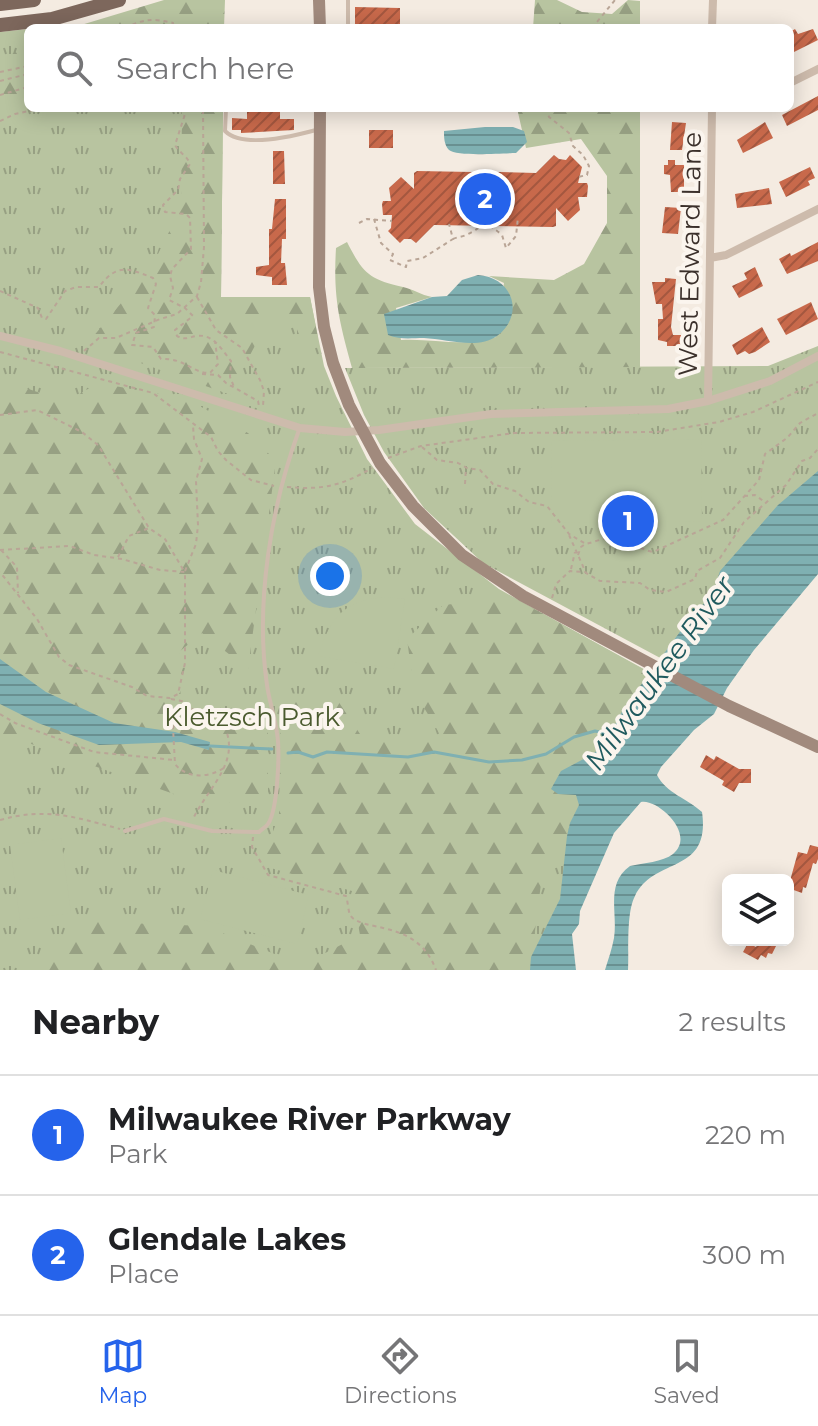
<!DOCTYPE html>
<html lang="en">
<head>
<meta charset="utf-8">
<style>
  :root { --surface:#fff; --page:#f6f6f6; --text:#202124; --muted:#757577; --line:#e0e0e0; --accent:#2563eb }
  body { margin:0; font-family:Montserrat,sans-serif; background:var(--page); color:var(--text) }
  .controls { position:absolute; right:24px; bottom:24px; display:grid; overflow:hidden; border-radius:12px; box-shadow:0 4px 20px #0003 }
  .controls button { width:72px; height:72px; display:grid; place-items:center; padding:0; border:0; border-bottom:2px solid var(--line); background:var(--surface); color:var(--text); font:40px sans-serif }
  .you { position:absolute; left:330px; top:576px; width:28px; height:28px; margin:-20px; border:6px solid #fff; border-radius:50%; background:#1a73e8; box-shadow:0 0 0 12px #1a73e833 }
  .badge { display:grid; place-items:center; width:52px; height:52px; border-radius:50%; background:var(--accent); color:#fff; font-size:26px; font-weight:700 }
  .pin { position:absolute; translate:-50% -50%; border:4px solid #fff; box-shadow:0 2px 8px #0006 }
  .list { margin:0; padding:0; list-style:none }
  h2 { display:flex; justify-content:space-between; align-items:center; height:104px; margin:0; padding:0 32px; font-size:34px }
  h2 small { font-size:26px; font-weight:400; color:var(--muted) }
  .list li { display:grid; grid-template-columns:52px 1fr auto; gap:24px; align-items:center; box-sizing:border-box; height:120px; padding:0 32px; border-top:2px solid var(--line) }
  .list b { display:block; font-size:30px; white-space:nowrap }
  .list p { margin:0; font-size:26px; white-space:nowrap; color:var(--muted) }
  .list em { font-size:26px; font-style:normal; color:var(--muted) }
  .icon { flex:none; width:44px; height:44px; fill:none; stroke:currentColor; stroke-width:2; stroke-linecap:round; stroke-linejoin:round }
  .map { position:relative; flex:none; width:818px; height:970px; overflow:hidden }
  .search { position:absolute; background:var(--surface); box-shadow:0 4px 20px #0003; left:24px; right:24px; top:24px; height:88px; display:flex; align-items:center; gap:20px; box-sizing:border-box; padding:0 28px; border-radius:12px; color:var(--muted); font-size:30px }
  .sheet { height:344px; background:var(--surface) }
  nav { display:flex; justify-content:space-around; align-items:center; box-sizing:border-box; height:112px; border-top:2px solid var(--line); background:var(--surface); font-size:22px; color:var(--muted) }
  nav a { display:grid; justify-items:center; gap:4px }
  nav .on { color:var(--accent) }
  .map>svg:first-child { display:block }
  .grass { fill:url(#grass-tufts) }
  .forest { fill:url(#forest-firs) }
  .pitch { fill:#b8c4a0 }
  .water { fill:url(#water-rules) }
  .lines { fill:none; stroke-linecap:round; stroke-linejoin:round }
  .stream { stroke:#7fb0b2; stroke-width:3 }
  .building { fill:url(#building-hatch) }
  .path { stroke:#b9a596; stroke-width:2; stroke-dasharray:4 4; stroke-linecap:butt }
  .lane { stroke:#cdbbac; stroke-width:4 }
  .street { stroke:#cdbbac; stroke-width:8 }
  .secondary { stroke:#a18a7d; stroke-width:12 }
  .primary { stroke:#7d675c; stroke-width:14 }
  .labels { text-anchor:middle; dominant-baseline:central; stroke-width:8; stroke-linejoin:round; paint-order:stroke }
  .street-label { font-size:26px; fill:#3b302b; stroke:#fbf5ee }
  .park-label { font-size:26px; fill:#4a5a2e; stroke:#fbf5ee }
  .water-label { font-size:28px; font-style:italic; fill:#1f5a5e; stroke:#fbf5ee }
</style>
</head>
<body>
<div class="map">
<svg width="818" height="970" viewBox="0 0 818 970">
  <defs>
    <pattern id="grass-tufts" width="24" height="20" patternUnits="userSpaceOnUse" patternTransform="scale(2)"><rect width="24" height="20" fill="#b8c4a0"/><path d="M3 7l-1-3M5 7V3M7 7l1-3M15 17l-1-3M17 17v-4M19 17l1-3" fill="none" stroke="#97a083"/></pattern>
    <pattern id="forest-firs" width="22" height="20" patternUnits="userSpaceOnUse" patternTransform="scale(2)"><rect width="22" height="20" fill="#b8c4a0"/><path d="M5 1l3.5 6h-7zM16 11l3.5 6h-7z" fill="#97a083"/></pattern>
    <pattern id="water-rules" width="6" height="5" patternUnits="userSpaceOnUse" patternTransform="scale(2)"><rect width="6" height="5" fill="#7fb0b2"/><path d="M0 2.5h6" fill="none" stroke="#699091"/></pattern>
    <pattern id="building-hatch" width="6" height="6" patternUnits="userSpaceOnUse" patternTransform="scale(2)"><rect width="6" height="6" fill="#c8694b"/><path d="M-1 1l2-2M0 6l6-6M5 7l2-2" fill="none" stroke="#a4573f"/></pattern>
  </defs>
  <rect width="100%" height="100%" fill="#f4ebe1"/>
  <path class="grass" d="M28,29V108H223L221,297H310L324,366L336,396L367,459L415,524L499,589L682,691L641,745L554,970H0V32Z
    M818,346V533L664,660L483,563L424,508L384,452L364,415L345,368L768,366Z"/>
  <path class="forest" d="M164,0H225L224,28H71Z
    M535,0H557L582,12L612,14L628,0L640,1V28H533Z
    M28,45V107L0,114V61Z
    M182,108H223L221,297H310L318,338L301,339L291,315L267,323L242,370L245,400L87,344L152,266L181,208Z
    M517,108H640V367L352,368C339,321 333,297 336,248L347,242C363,273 368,279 403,287C413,289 421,295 432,297L396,308L401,340C433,338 465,348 496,337L504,283L489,276L554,280L584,264L607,223V176L581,139L526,148Z
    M0,379L66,402L98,383L187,399L248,433L276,461L248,669L202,633L179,652L181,707L268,732V792L211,807L0,733V704L9,710L147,746L181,742L208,750L210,742C179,730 145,733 113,723C71,710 35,684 0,659Z
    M514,598L651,673L624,708L615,728L598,723L593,728L605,743C588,759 567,763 554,782L565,792L576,795L579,805L570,823L567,836L543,868L530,970H48L74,921L205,926L302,965L360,935L352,891L260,865L279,816L281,693L334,695L362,737L441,736L414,691L407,639L443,605Z"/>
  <path class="pitch" d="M701,439L702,521L552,523L551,441Z
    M388,597L405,599L394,669L318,656C331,616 345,599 388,597Z
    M0,754H18V791H0Z
    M61,838L71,913L20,920L10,845Z
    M213,870L309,895L297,944L200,919Z"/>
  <path class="water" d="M485,127H513L524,131L527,142L516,153C504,153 457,157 449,150C444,145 444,137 444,131Z
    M478,275C512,277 526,314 497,336C478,350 446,339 424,338C411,338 401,340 388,335L384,314L432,297L447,296L462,280Z
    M818,471V574L754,650L727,688L714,714L694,730L661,767L657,775C666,793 688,799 702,812C711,875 654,856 635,896C626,913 629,950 628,970H605C608,960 612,949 614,938C618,912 605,884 630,866C643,863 663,862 673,854C697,834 657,798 641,802L614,833L580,911L579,924L572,934L576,970H530L531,957L560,899L567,836L570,823L579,805L576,795L558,794L551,789L561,771L593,754L605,743L624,708L685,625L713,593L720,571L778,505Z
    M0,659L46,692L114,723L175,732L210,742L209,750L181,742L99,745L38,723L0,704Z"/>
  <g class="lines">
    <path class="stream" d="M210,746L272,749
      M288,753L298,752L313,757L327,752L408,757L434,752L489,762L522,760L546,754L574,737L595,731L614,735"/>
  </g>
  <path class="building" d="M355,7L400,8V28H355Z
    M795,29L798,34L813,29L818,40L790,54V32Z
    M818,96V110L787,126L782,115Z
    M249,108H280V119H294V130L241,133V130H232V118L247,119V110Z
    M672,122L686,123L682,150H670Z
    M765,122L773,138L743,153L737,140Z
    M369,130H393V148H369Z
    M273,151H284L285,184H273Z
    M554,155L559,159L566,160L570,155L582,167L578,183H587L588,186L587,197H578L580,210L568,221L556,208V226L553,227L434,225L416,243L411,239H404L400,243L388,231L391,228L392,215H383L382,204L383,201H391L389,188L401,177L414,189V173L417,171L472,172L474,173V182H496V174L499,172L536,173Z
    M668,160H675V165H684V192H671L670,175L664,174V165H668Z
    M810,167L815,178L808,181L810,185L786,197L779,182Z
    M769,188L772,204L737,208L735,194Z
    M275,199H286V239H282L281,263H285L287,285H272V277L256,275V267L269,265V229H272Z
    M665,207L681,208L678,234L662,233Z
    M818,242V261L787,274L779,259L790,253L791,256Z
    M755,267L763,286L739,298L732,286L747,279L744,273Z
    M665,278L676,279L671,327L673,335H681V346H667V342L658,340V319H663L662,304H656L652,282H665Z
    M811,302L818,319L786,335L777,319Z
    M762,327L770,342L755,352L749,354L745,351L737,355L732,345Z
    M706,755L714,760L716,756L739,769H751V783H739L734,792L722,785L724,781L700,767Z
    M810,845L818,847V859L816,864L813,863L806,888L803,887L802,893L788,888L798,852L807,854Z
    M760,940H779L772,954L768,953L766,958L761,955L758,960L743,952L748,943L756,947Z"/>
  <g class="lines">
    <path class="path" d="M125,28C143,19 153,18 173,23L174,28
      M592,28L615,0
      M0,72L28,66
      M0,81L28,74
      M0,95L28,87
      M184,108L186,111L175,145C179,153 187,155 190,164L180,179L178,190L163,205L165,212L186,214L190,218L191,249L172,269L170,276L173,288L169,300L185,308L193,316L175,330L177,336C185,340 187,338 196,336C213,333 222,350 231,361L230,377L234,387
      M546,108L549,117L569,133L573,146L583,155L589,166L587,175L578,177
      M0,121L15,114L43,108
      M374,219L381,243L393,254L390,260L406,267L407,261L423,258L453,239L449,224
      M359,223L367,219L392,221
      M453,239C457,237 462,237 466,235C485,227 481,217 502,235L506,248L516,236L518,217
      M0,291L38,308L42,318L46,319L65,291L76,287H99C117,263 128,268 153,278L156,284L148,308L155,315L154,327L136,333L132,345L153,347L161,359C186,358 191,373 210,373L218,364L215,341
      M197,297L216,330L242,348L260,380L264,391L263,406
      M84,351L99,338H116L160,319L177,314L197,296L201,282L204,247L203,108
      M0,352L153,393L211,437L218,451L226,460L251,480L274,486
      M202,374L218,375L226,383L258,401L259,406
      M0,415L37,410L82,432L98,445L149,528
      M422,447L437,460L458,463L467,468L480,470L493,484L515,491L529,502L547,506L569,534L586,544C597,541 609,536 621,538C632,541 641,550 653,552L723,520L759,480L765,454L787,438L800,423L818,413
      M388,458L421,446L514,433L657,432L719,422L753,412L818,382
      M465,484L466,467
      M287,487C323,490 341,486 372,468
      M744,496L755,495L766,503
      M569,535L586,573L600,581L640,583L650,590L666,592L695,579L697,571L720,558L744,522L786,485L802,461L810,458L818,449
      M0,550L70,546L94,555L122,559L160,570L185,572V663L178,694L170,698L147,696L132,687L69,665L59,657L37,619L0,572
      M1,550L17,567L18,593
      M578,555L581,547L585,544
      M118,557L129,536L149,528L165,539L184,571
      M571,569L575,552
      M185,571L196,544L198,525L196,481L202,459L194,439L193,426
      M552,598L556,584L570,571L585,572
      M171,699L186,702L194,711L204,715L219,717C247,758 209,785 193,819
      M183,703L173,728L175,764C187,779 208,778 224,768
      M0,714L15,723L94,752L174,760
      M0,820C46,807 75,817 120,829
      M253,837L252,847L268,875L346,896C348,902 348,910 350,915C361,933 417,918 436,970"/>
    <path class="lane" d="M348,28V0
      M226,108L225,131C243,149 294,136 316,130
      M125,831L164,819L212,831L259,832C262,829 266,827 268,824C278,809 280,751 277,733C275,716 269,701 267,685C255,603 271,507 299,430"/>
    <path class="street" d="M712,28L713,0
      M790,83L818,69
      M710,258L726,255L818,209
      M0,336L60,351L300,428L345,432L379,430L491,414L668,409L708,401L770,381L818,356
      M708,401L712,108"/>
    <path class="secondary" d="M319,0L320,28
      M320,108L319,287L324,327L333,363L349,405L380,463L413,506L462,555L523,596L729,706L818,747"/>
    <path class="primary" d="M0,4L34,0
      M0,25L52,19L119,0"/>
  </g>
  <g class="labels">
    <g class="street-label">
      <text transform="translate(690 254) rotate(-89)">West Edward Lane</text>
    </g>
    <g class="park-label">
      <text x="252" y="717">Kletzsch Park</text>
    </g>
    <g class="water-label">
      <text transform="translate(659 673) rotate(-54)">Milwaukee River</text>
    </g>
  </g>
</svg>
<div class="controls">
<button><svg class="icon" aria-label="layers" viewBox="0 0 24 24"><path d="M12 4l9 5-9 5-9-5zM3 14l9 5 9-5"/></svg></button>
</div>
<div class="you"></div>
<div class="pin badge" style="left:628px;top:521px">1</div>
<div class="pin badge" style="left:485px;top:199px">2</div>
<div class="search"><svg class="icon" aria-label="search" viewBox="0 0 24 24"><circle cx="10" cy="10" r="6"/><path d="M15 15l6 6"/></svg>Search here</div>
</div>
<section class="sheet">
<h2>Nearby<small>2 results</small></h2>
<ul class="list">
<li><span class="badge">1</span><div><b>Milwaukee River Parkway</b><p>Park</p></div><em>220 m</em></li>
<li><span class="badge">2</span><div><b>Glendale Lakes</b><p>Place</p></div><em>300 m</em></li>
</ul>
</section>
<nav>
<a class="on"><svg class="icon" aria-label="map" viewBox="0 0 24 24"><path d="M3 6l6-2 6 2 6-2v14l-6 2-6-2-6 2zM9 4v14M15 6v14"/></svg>Map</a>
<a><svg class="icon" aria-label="directions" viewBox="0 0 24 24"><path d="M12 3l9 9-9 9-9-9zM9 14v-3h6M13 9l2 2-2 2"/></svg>Directions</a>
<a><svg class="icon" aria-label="saved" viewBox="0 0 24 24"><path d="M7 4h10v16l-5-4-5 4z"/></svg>Saved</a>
</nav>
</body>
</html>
